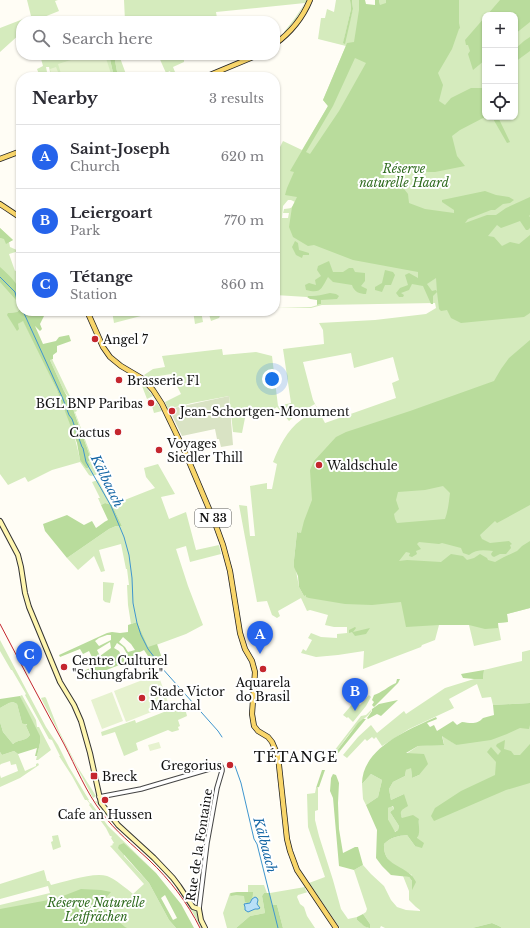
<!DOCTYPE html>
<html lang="en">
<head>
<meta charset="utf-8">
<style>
  :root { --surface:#fff; --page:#f7f7f7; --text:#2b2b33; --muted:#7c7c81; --line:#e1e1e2; --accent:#2563eb }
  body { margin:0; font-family:"Libre Baskerville",serif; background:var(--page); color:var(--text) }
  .controls { position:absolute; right:12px; top:12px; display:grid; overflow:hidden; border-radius:8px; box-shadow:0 1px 3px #0004 }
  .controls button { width:36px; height:36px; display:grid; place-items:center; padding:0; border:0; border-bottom:1px solid var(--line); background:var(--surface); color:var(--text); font:20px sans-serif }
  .you { position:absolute; left:272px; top:379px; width:14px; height:14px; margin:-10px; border:3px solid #fff; border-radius:50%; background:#1a73e8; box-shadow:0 0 0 6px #1a73e833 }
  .badge { display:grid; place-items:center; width:26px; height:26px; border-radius:50%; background:var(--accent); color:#fff; font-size:13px; font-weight:700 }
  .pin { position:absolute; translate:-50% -33px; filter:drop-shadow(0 1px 2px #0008) }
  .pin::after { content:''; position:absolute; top:21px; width:14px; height:12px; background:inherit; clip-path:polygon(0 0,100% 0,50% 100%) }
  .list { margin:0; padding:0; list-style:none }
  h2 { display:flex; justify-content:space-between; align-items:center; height:52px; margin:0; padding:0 16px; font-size:17px }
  h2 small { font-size:13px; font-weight:400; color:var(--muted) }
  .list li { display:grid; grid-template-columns:26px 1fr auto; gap:12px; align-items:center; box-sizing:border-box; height:64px; padding:0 16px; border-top:1px solid var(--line) }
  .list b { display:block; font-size:15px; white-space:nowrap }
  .list p { margin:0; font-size:13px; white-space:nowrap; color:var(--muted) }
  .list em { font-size:13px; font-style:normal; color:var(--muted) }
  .icon { flex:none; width:22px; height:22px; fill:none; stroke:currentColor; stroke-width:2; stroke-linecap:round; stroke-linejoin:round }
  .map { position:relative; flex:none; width:530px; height:928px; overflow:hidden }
  .search { position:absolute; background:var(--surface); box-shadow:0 1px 3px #0004; left:16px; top:16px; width:264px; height:44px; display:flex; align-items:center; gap:10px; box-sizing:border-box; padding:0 14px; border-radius:16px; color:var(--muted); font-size:15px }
  .panel { position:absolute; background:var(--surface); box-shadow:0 1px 3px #0004; left:16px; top:72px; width:264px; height:244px; border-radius:16px }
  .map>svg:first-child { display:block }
  .green { fill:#d5ebbd; fill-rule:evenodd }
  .forest { fill:#b9dc9c; fill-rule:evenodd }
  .cemetery { fill:#d9e3c4 }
  .pitch { fill:#e6f2cf }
  .water { fill:#b9e0f7; stroke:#3f96cf }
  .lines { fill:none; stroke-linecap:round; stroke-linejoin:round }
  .stream { stroke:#3f96cf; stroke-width:1 }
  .tertiary-casing { stroke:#444; stroke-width:5.5 }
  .secondary-casing { stroke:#333; stroke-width:6 }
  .primary-casing { stroke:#222; stroke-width:6 }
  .tertiary { stroke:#fff; stroke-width:3.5 }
  .secondary { stroke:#fff6b0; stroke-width:4 }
  .primary { stroke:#f9d66b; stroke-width:4.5 }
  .rail { stroke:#c4262e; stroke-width:1 }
  .poi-dot { fill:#c4262e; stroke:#fff; stroke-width:1.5 }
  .labels { text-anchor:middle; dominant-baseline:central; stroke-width:4; stroke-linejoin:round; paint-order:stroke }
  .shield { fill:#fff; stroke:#585858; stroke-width:1 }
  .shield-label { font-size:11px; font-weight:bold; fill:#111 }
  .park-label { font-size:12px; font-style:italic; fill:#2f6b1f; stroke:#fff }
  .poi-label { font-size:12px; fill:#111; stroke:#fff; text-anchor:start }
  .street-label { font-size:12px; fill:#111; stroke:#fff }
  .water-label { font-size:13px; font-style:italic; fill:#1768a6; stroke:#fff }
  .quarter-label { font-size:14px; letter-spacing:1px; fill:#111; stroke:#fff }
</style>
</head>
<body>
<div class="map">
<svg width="530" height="928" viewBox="0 0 530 928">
  <rect width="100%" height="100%" fill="#fffdf5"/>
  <path class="green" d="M27,0H58L55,1L59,11L34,21H21V33L0,52V28L31,16Z
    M124,0H307L296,19L285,32H284L295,18L305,3L216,12L217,18L219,21H125Z
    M336,0H350L351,9L343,44L353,9L352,0H359V10L380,5L379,0H530V608L507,614L508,622L498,623L501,640L474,646L469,625H439L435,640L422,645L421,647L363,669L364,651L338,655L316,657L301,653L303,649L306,651L312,640L308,638L311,633L321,637L337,638V634L347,633V627H334L325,625L328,615L310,610L307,611L301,598L278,611L280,616L277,618L272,615L267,601L257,602L239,505L247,506L250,536H255L250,486L267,483V489H272L277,464L273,462C279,447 287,430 301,420C306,416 312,413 317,409L315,404L297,414L289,421L277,407L265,415L246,413L242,433L233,432L229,396L192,403L168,409L165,402L181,394L171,374L159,376L149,380L144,375L153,369L165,367L162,356L222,349L223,355L256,352L272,356L278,406L291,403L283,349L324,344L323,330L319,323L375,320L426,314L436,308L435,303L322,305L311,308L275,307H311L321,304V295L308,296L307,297L275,295V157L283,141L302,150L328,106L323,100L346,46L318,39L321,18H325L327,9L334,12ZM485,15H515V117H485ZM288,200H291L295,202C292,209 291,208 284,209L283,213H289L288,218H282L283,206ZM351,353L354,368L393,357L399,380L392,383L396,398L325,423L313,400L303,362ZM297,532H299L304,596L299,587L294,560Z
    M40,55H45L47,60L59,55H109L114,77H51L49,67H46L48,77H40L37,69L43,66Z
    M114,55H119L127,77H118Z
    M158,55H184V62L173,67L177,77H172L170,71L166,73Z
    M0,228L13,240L9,242L10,247L19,251L9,254L15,271L21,269V308L17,312L8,313L18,324L23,320C45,365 71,411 80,460L88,462L91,459L74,411L68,396L64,391L50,360L52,359L77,411L75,412L94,464L103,462L107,472L91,476L89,475L80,462L52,470L28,482L25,477L8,485L0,474Z
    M112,311H160L114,323Z
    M193,311H201L203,322L195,324Z
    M208,311H222L219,318L211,321Z
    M140,385H144L153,396L147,399L142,386H140Z
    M154,402L157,403L162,411L154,413L151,403Z
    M158,464L175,494L161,497L169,519L186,512L196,550L219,545L221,554L190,562L186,546L176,549L188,586L203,625L186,634L148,648L137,622L131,624L128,605L127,585H129L127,569H126L121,544L99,550L105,571L101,572L94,556L78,570L67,558L109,529L116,526H122L112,505L155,488L146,477L144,468Z
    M98,480L111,505L105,503L101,505L98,498H100L92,482Z
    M103,582L114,583L110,603L105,602L103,600Z
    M0,640L46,727L58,745L69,767L89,800H88L90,803H91L108,826L156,873L124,843V856L149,883L169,920L176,928H0V905L50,893L48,886L0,899V884L44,870L47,881H49L51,885C65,882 93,872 107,876C114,878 127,889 133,894L144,884L110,846L113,845L112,844L114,843L111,838L112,837L111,836H110L106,828L89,805L90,804L87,800H85L72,776L59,756H60L52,740L49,739L25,695L26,694L12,670H11L0,651Z
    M530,650V703L493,705L491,697L482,698L477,684L449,699L454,708L409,729L382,746L376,737L374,739L372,737L367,741L365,739L347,758L343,755L358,737L371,725L377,733L404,711L406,714L445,688L474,679H483L484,670L522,661V652Z
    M22,695L36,720L37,727H39L51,750L38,760H36L40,743L20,696Z
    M369,695L371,697L366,706L353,722L348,717L347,718L343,715L355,701L360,705Z
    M45,697L46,698L59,731L77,766L96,796L93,798L43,702L41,698Z
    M13,702L17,704L22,723H27L26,726L30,735C25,742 18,739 13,744L3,732L0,722V708L9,703Z
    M174,708L176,709L177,711L185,708L187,716L178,720L180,726L178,727L179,730L172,732L168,730L136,743L138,750L124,756L115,732L102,736L101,732L135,720L136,723Z
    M530,708V928H502L499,926L492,923L472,928H385L381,926L380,928H370V924L363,914L366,912L367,909L354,870L363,865L371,874L384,886L391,900L397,907L406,910L420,911V910L416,907L409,900V891L403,876L409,877L412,881V889V875C398,867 383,863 384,844C391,837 398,836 407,835L415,846L419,831V819L402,818L400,813L404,794L391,800L389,789L393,782L405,776L406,770L411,767L412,778L419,775L406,754L418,746L444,744L442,735L456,745Z
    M372,709C369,717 362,719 357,725C348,734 341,746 333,756L331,755L361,716L366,715Z
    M14,751L18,754L25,771L36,766V764L38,763L39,765L20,778L0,787V775L1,778L18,771L16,764L11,765L10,761L1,764L0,765V752L2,755Z
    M371,774L382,780L378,797L366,805L363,799L362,784Z
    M316,788H318V810L315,811V820L319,836L333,880L341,909L348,919L357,917V920L362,924L368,928H340L309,883L325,877L308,827L307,794L315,793Z
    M95,801L99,802L112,819L154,860L174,881L193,909L197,911L203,928H201C190,906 179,890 163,871L109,819Z
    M392,806L394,809L390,812L399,826L398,830L394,832L388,819V808Z
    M58,835L61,847L53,850L51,842L53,841L52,836Z
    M248,885H264L267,893H264L262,896L265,913L250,916L236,928H227L223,913L230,893L248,892Z
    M305,887V889L307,892H308L298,895L297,897L300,904L304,907L307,916L315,928H283L277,905H272L270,893Z"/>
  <path class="forest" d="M350,0H352L353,9L345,44L343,43L351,9Z
    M359,0H365L366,4L375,5V0H379L380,5L386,3V0H459V23L460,28L459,29L452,49L438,73L443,85L439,101L445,105L451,98L471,88H483L485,92V117L460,130L452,136L457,156L465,166L435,172H419L388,167L386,169L384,177L386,181L401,185L408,194L409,203L425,209L454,213V210L442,202V200L485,191L496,195L509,197L514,200L510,203L503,204L495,210H491L468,219L465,223L487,215H496L506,208L530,197V215L529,216L530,217V228L528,230H526L520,221L501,228L497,225L488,236L494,237L502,246L510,242L519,244L530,235V313L524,317L461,323L451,318L447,310L441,311L439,309L437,292L433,296V304H431L423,286L412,284L409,290L401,293L404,295L403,297H399L396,293L400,288L408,285L405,275L409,273L418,278V272L353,260L314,245L308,246L293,237L289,227L292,207L297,197L285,195L287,188L294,172L290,171L328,106L323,100L347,43L354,42L359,10ZM355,58L366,63L339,111L310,154L306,152L333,106ZM436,278L437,292L436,290L432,291L427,284Z
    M500,0H530V22L515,34V15H487Z
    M485,17V60L473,70L468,54L470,51L468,45H466L465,40Z
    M530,37V51L515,62V49L524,41Z
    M109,55H114L118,77H114Z
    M492,117H498L510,142L507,143Z
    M0,228L13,240L6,244L4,239L1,238H0Z
    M295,241L298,243L299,250L309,253V255H303L302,258L296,255L292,247Z
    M329,261L333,272H343L349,268H353L355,272L365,273V281L361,286L367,289L366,294C360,294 354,292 352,285L333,282L328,277C321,289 321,294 306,290L305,285L309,283L316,285L315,280L321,276L317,270L318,266Z
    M0,267C8,274 18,283 21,294L16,300L0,282Z
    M385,270L393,272L395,275L391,285H385L382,292L375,290V287L382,283Z
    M330,293L336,294L339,296L337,299L321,300V304L317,305V300L310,299L307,297L308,296L321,295Z
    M21,308V311H27L28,312L40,311L44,316L40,324L42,329L40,331L35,326L43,344L56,341L59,337L69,335L71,341L57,346V352L53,355V359L50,360L64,391L73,407L74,412L91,459L88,462L90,465L88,468H86L80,460L77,443L57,390L23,321L18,324L19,329L17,331L7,315L8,313L17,312Z
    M530,340V505L497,523L495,521L480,535L482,539L490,543L509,541L512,544L510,545L511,548L506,554H500L494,557L492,556L491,554L493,551C484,550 476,549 469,555L463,553L461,548L442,543L439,544L419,542L417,544L421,549L416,551L417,554L412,557L409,556L410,553L406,552L399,561L407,560L441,562L451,554L463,556L467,560L474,558L480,554L487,558L488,560L495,562L504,557L517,551L522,546L530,541V608L507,614L508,622L498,623V628L485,629L469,625H439L406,627L401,602L372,605L345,604L309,598L306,597V595L304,596L299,587L298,576L294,567V560L297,532L301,533L304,521L312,500L310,470L314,461L336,437L346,432L410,411L494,381L501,369L509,358ZM443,486L450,493C449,501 448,511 445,519L397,523L395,519L394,514L399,509L396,500L398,492L425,490Z
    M105,503L112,505L122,526H116L109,529L67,558L45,531L43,524L67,515L84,525L92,521L96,528C101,525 103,522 108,520L101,505Z
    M137,622L148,647L157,644L163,661L156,663L152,662L144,650L140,652H137L135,659L83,679L80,673L96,665L89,651L83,654L80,649L60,657L59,655L107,633L112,632L120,633L128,632V625ZM107,635H111V640L99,646L95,641L99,638ZM123,637L131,644L135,650L128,652L125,647L119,642ZM110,642L111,648L100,656L97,650ZM117,643L123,647L127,654L122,657L119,651L114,648Z
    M355,627L356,628L353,632L370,628L366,634L355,636L352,632L349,633V630Z
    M484,670L483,679H474L463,678L461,674Z
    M397,679H400L398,683L374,707L372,705L374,702L372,700L374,695C381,693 389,686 396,683Z
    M20,696L40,736V743L37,756H35L37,748L18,754L14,751L2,755L0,752V722L3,732L13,744C18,739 25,742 30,735L26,726L27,724H24L22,723L17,704L13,702L9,703L0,708V699Z
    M398,700L381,716L377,714L368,719L367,718L372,711V709L379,704Z
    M530,703V725L529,729L520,728L507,734L491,740L456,745L442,736L444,745L418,746L406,753L424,754L428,764L419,775L412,778L411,768L406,770L405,776L393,782L389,789L391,800L404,794L408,806C402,810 399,810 402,818L413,815L419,819C418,825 421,833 417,838L424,843L422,848L415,846L407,835C398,836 391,837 384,844C383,864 398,864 410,874C413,876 414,879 416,882L412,890V881L409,877L391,875L382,866L376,858L377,830L366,805L378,797L382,780L371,774L362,784C362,748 408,730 436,717L437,719L427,723L430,727L434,725L437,731L453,721L457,725L462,722C470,723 477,725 483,718L494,715L493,705ZM393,806L394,809L390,812L399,826L398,830L395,832L388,819V808Z
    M363,719H366L335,757L333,756L358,723Z
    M505,740L504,749L511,751L514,755H520L530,744V783L506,790L434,821L431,816L435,808L461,791L495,775L496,762L487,752L491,747L498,755L501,751L496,746L497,744Z
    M322,770H325L319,787L316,788Z
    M333,774L336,775L339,783L338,803L339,829L343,853L355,847H358L363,865L354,870L339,866L333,798L330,791L331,778Z
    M124,843L156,873L181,904L194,928H176L169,920L149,883L118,848L119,845ZM165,895L177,918L173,920L161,898Z
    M81,889L101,890L111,892L99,905L125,927L127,928H0V909L54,899L59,902L63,896Z
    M237,892H253C253,896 252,901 248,903L245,902L244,896L236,895L231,896L230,895L231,893Z
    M264,893H270L272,905H277L283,928H236L250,916L265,913L262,896Z
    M363,914L370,924V928C365,928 361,923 357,920V917Z
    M492,923L499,926L502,928H472Z"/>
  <path class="cemetery" d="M229,396L233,445L221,447L219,439H217L215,429L182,436L169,409Z"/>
  <path class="pitch" d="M87,55H105L112,77H62L58,64Z
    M56,67L60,77H52L50,69Z
    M158,674L169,705L126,722L114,691Z
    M112,692L123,721L102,729L91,700Z
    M159,742L161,748L150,751L148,745Z"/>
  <path class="water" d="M255,897L257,898L258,900L257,904L260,908L258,909H255L248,912L245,910V907L244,904L250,903L252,899Z"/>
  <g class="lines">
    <path class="stream" d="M0,277L15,292L17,300L21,305
      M23,311L63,399L69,415L72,419L82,447L83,448L86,462L111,506L124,537L129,555L132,578L133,603L137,623L141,635L148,649L158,662
      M161,667L218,731L222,737
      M235,766L241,783L254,839L257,844L278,928"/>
    <defs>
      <path id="tertiary" d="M99,797L141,789L216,767L220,764L222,769V771L217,788L207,843L199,909"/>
      <path id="secondary" d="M0,521L18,555L21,567L25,593L29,607L60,682L74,705L81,721L90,753L101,803L118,825L154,858L173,878L179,886L193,907L199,909L201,920L205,928"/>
      <path id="primary" d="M275,44C290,33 303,17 310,0
        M205,77L258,55
        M0,159L21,151
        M0,204L21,218
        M87,311L103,347L110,357L121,366L143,379L153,390L162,404L185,452L215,523L223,545L230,571L240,633L245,649L252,661L255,672L252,714L254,726L258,731L268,737L272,742L278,756L287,839L290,851L297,870L336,928"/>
    </defs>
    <use href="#tertiary" class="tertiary-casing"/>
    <use href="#secondary" class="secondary-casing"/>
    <use href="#primary" class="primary-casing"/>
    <use href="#tertiary" class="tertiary"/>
    <use href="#secondary" class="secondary"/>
    <use href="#primary" class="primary"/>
    <path class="rail" d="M0,624C21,664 42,704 64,744C76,767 86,792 102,813C115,831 133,845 149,860C170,880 187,902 200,928"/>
  </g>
  <g class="poi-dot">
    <circle cx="95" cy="339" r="4"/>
    <circle cx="119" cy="380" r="4"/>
    <circle cx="151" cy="403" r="4"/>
    <circle cx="172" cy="411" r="4"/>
    <circle cx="118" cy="432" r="4"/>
    <circle cx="159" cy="450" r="4"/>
    <circle cx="319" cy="465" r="4"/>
    <circle cx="64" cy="667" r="4"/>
    <circle cx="263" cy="669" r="4"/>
    <circle cx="142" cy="698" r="4"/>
    <circle cx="230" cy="765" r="4"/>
    <rect x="90" y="772" width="8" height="8" rx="2"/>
    <circle cx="105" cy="800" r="4"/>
  </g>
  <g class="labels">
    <rect class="shield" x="195" y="509" width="36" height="18" rx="3"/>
    <g class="shield-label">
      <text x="213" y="518">N 33</text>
    </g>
    <g class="park-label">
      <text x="404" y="168">Réserve<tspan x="404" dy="14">naturelle Haard</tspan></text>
      <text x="96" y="902">Réserve Naturelle<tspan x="96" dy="14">Leiffrächen</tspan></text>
    </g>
    <g class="poi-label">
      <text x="103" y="339">Angel 7</text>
      <text x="127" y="380">Brasserie F1</text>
      <text x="143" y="403" text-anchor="end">BGL BNP Paribas</text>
      <text x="180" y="411">Jean-Schortgen-Monument</text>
      <text x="110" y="432" text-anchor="end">Cactus</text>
      <text x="167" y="443">Voyages<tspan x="167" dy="14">Siedler Thill</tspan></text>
      <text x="327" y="465">Waldschule</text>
      <text x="72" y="660">Centre Culturel<tspan x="72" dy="14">"Schungfabrik"</tspan></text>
      <text x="263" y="682" text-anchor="middle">Aquarela<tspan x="263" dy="14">do Brasil</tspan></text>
      <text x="150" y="691">Stade Victor<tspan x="150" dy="14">Marchal</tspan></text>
      <text x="222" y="765" text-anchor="end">Gregorius</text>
      <text x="102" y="776">Breck</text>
      <text x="105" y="814" text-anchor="middle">Cafe an Hussen</text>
    </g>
    <g class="street-label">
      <text transform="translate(199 845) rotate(-81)">Rue de la Fontaine</text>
    </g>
    <g class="water-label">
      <text transform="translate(107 481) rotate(64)">Kälbaach</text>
      <text transform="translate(265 845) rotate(75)">Kälbaach</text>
    </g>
    <g class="quarter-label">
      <text x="296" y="757">TÉTANGE</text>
    </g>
  </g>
</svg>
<div class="controls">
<button>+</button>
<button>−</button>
<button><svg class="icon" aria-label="locate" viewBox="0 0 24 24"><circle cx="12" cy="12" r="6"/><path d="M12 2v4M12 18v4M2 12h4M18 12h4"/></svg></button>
</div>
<div class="you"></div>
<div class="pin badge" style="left:260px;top:654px">A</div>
<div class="pin badge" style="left:355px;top:711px">B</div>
<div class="pin badge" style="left:29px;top:674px">C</div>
<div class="search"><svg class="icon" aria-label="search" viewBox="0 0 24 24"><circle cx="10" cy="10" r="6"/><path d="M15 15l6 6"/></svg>Search here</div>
<section class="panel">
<h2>Nearby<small>3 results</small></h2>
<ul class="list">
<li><span class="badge">A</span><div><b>Saint-Joseph</b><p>Church</p></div><em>620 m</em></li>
<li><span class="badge">B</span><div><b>Leiergoart</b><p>Park</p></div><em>770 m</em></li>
<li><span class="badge">C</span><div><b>Tétange</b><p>Station</p></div><em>860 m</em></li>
</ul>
</section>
</div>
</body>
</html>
